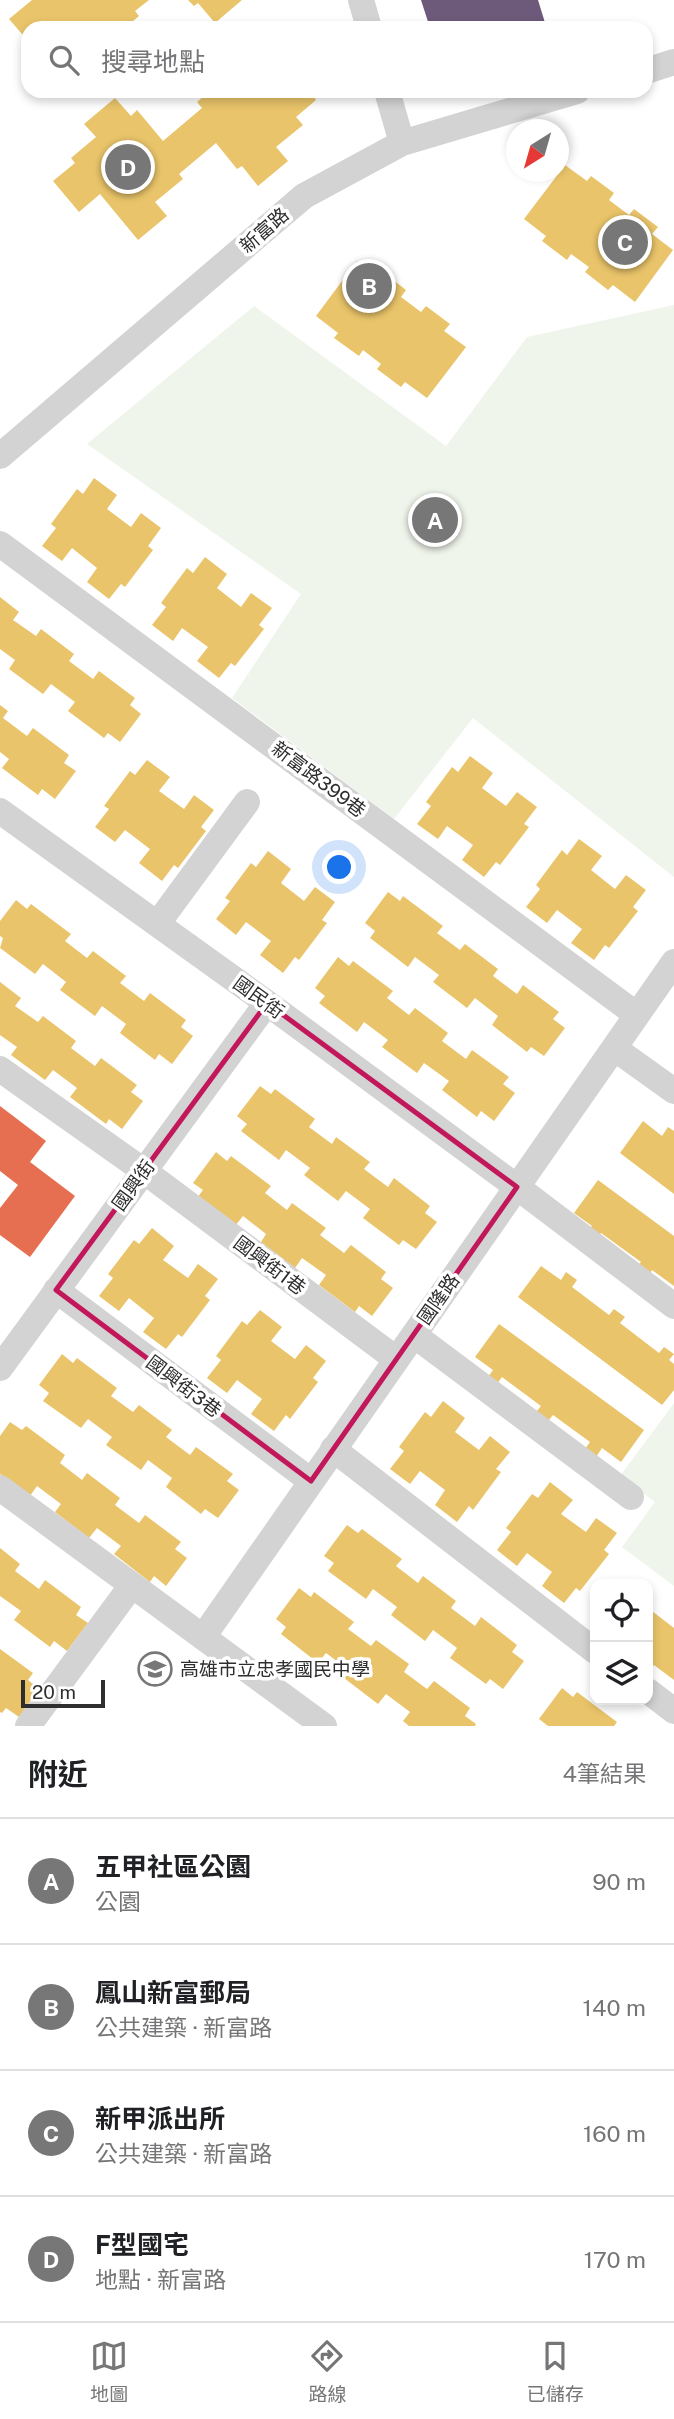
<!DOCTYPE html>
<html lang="zh-TW">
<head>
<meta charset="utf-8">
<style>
  :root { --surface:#fff; --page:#f6f6f6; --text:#202124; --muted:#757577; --line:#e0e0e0; --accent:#777 }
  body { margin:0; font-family:"Public Sans","Noto Sans TC",sans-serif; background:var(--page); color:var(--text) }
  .controls { position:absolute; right:21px; bottom:21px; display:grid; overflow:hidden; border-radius:14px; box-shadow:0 4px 10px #0003 }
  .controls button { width:63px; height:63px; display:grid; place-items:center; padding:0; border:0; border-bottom:2px solid var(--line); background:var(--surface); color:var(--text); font:35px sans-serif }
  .compass { position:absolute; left:506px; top:119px; width:63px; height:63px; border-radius:50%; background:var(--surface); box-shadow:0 4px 10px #0003; rotate:217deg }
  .scale { position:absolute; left:21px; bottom:18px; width:84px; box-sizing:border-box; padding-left:7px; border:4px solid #2e2e2e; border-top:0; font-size:19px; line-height:24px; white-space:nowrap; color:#2e2e2e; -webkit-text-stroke:5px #fff; paint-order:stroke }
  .you { position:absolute; left:340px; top:868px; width:24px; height:24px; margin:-18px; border:5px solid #fff; border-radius:50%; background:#1a73e8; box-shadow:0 0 0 10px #1a73e833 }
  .badge { display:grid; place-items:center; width:46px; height:46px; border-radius:50%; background:var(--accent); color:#fff; font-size:23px; font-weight:700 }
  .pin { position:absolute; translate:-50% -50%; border:4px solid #fff; box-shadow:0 2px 7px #0006 }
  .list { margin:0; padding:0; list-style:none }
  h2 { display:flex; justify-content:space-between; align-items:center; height:91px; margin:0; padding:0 28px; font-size:30px }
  h2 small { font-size:23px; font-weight:400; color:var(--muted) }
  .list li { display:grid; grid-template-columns:46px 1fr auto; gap:21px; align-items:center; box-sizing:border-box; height:126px; padding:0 28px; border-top:2px solid var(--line) }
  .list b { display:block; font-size:26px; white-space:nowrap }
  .list p { margin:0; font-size:23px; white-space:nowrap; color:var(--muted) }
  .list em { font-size:23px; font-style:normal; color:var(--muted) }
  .icon { flex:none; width:38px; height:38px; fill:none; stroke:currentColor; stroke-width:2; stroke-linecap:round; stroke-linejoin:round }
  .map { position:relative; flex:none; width:674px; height:1726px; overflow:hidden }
  .search { position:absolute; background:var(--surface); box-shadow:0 4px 10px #0003; left:21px; right:21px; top:21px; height:77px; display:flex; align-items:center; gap:18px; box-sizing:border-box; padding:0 24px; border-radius:21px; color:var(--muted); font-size:26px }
  .sheet { height:595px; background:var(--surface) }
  nav { display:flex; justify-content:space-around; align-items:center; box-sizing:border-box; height:98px; border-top:2px solid var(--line); background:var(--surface); font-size:19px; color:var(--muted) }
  nav a { display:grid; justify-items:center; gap:4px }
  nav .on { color:var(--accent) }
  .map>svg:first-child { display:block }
  .green { fill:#f0f5eb }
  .homes { fill:#e9c46a }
  .shops { fill:#e76f51 }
  .offices { fill:#6d597a }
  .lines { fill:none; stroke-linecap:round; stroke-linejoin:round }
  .street { stroke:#d3d3d3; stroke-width:26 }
  .marked { fill:none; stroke:#c2185b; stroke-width:5; stroke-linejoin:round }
  .labels { text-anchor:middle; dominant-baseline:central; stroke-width:7; stroke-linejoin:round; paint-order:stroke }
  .street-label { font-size:19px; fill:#2e2e2e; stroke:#fff }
  .poi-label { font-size:19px; fill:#2e2e2e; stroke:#fff; text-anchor:start }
</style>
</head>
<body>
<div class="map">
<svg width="674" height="1726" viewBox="0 0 674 1726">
  <rect width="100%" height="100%" fill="#fff"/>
  <path class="green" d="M674,305V877L473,718L394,819L232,698L301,594L87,444L254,306L446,446L527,337Z
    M674,1403V1586L622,1547L655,1502L620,1476Z"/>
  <path class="homes" d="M32,0H149L135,11L139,16L125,28H28V41L9,19Z
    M188,0H242L215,23L198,3L194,6Z
    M210,91H309L316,100L296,117L303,125L276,147L288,161L258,186L242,166L237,169L216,143L179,174L183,179L155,202L167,216L138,240L100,194L79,212L53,181L75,163L71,158L96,137L84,124L115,98L131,116L137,110L163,141L202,108L197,102Z
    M565,165L587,181L591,176L614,193L609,200L629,215L634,209L658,227L652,234L673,250L635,302L613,285L608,290L585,272L589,267L571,254L567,260L542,241L546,236L524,219Z
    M357,261L379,277L383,272L406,290L401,297L421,312L426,306L450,324L444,331L466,347L427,398L405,382L401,387L377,369L381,364L363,350L359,356L334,338L338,333L316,316Z
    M94,478L117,495L107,509L131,527L141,513L161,528L148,546L153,550L125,587L121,584L109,599L87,582L97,568L72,548L62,561L42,546L56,528L51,524L77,489L83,494Z
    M205,557L227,574L217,588L241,607L251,593L272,608L259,625L264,629L235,666L231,663L219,678L197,661L208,647L182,628L173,641L152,625L166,607L161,603L187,568L193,573Z
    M0,597L19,612L13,620L36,636L41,629L74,654L69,661L93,679L99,671L135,698L130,705L141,714L120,742L108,733L104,738L68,711L75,702L51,684L43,694L9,669L15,660L0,649Z
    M0,705L8,711L3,718L27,736L33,728L69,755L64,763L76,771L55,799L42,789L38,795L2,768L9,759L0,752Z
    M470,756L493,773L482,788L506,806L517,792L537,807L524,824L529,827L500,865L496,862L484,877L462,860L473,845L447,826L438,839L417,824L431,806L426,802L452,767L458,772Z
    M147,760L170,777L159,791L184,809L194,795L214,810L201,827L206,831L178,868L174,865L162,881L139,863L150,849L125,830L115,842L95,827L109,809L104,806L130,771L135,775Z
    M579,839L602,856L591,870L615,889L626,875L646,890L633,907L638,911L609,948L605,945L594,960L571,943L582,929L557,910L547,923L526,907L540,889L536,885L562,850L567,855Z
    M268,851L291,869L281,883L304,901L315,887L335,902L322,920L327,923L299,960L295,957L283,973L260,955L271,941L246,922L236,935L216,919L230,901L225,898L251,863L256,867Z
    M388,892L400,901L403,896L443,926L437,933L460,950L465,944L498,969L493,976L517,994L523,985L559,1012L553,1019L565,1028L544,1056L531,1047L527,1052L492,1025L498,1016L475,998L467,1008L433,982L439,975L415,957L408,967L370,938L375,931L365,923Z
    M16,900L27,909L31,904L71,934L65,941L87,958L93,951L126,976L120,983L144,1001L150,993L186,1020L181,1027L193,1036L172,1064L159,1054L155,1060L120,1033L126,1024L102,1006L95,1016L60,990L66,982L43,964L35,974L0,948L3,938L0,936V921Z
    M338,957L349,966L353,961L393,991L387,998L409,1015L415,1008L448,1033L442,1041L466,1059L472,1050L509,1077L503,1084L515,1093L494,1121L481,1111L477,1117L442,1090L449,1081L424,1063L417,1073L382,1047L388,1040L364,1022L357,1032L319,1003L325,996L315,988Z
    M0,982L21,998L15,1006L38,1022L43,1016L76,1041L71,1048L95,1066L101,1058L137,1085L131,1092L143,1101L122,1129L109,1119L106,1124L70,1097L77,1088L53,1070L45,1080L11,1055L17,1047L0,1035Z
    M260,1086L271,1094L275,1089L315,1119L309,1127L332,1144L336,1137L370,1162L364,1169L388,1187L394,1178L430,1206L425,1213L437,1222L416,1249L403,1240L399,1245L363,1218L370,1209L346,1191L338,1201L304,1175L310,1168L286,1150L279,1160L241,1131L247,1124L237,1116Z
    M643,1121L662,1136L668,1127L674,1131V1194L620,1153Z
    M216,1152L227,1161L231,1156L271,1186L265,1193L287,1210L292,1203L326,1228L320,1235L344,1253L351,1245L386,1272L381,1279L393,1288L372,1316L359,1306L355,1312L319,1285L326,1275L302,1258L295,1268L261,1242L266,1234L243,1216L235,1226L197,1198L203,1190L193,1183Z
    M598,1180L674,1236V1286L652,1270L648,1277L636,1268L641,1262L601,1233L596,1239L587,1232L592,1226L574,1213Z
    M152,1228L174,1246L163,1260L188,1278L198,1264L218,1279L205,1296L210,1300L182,1337L178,1334L166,1349L143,1332L154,1318L129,1298L119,1311L99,1296L113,1278L108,1274L134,1240L139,1244Z
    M541,1266L561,1280L566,1272L577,1280L572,1287L609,1315L614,1309L625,1317L620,1323L659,1353L664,1347L674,1354L669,1360L674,1364V1390L662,1405L518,1297Z
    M260,1310L282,1327L271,1341L295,1359L306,1345L326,1361L313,1378L318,1382L290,1419L286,1415L274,1431L251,1414L262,1399L237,1380L227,1393L207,1378L221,1360L216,1356L242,1321L247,1325Z
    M499,1324L644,1430L621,1462L602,1448L596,1457L585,1449L590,1442L553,1415L548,1421L536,1412L541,1406L502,1377L497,1384L488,1377L493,1370L475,1357Z
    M62,1354L73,1363L77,1358L117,1388L111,1396L133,1412L139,1405L172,1430L166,1437L190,1455L196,1447L233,1474L227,1481L239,1490L218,1518L205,1509L201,1514L166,1487L172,1478L148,1460L141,1470L106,1445L112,1437L88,1419L81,1428L43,1401L49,1393L39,1385Z
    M443,1401L465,1418L455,1432L479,1450L490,1436L510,1452L496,1469L501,1472L473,1510L469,1506L457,1522L435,1505L445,1490L420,1471L410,1484L390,1469L404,1451L399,1447L425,1412L431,1417Z
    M10,1422L22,1430L26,1426L65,1455L60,1463L82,1480L87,1473L120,1498L115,1505L139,1523L145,1515L181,1542L175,1549L187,1558L166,1586L154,1576L150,1582L114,1554L121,1546L97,1528L89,1538L55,1512L61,1504L37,1486L30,1496L0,1474V1436Z
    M550,1482L573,1500L561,1514L586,1532L596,1518L617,1533L604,1550L609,1554L580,1591L576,1588L564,1603L542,1586L552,1572L527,1553L517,1566L497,1550L511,1532L506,1528L532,1494L538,1498Z
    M347,1525L358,1533L362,1529L402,1559L396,1566L418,1583L423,1576L456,1601L451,1608L475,1626L481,1617L517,1645L512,1652L524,1661L503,1689L490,1679L486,1684L450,1658L457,1648L433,1630L425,1641L391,1615L397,1607L373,1589L366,1599L328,1571L334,1563L324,1556Z
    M0,1548L20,1564L15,1571L39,1589L45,1580L81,1607L76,1615L88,1623L67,1651L54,1641L50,1647L14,1620L21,1611L0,1596Z
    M299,1588L311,1597L314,1592L354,1622L348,1629L371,1646L376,1640L409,1664L404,1672L427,1689L434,1681L470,1708L465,1716L476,1724L475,1726H409L403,1721L410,1712L386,1694L378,1704L344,1678L350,1671L326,1653L318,1663L281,1634L286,1627L276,1619Z
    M648,1608L674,1628V1680L654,1665L648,1673Z
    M0,1649L33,1673L28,1680L39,1689L19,1717L6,1708L2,1713L0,1712Z
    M562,1688L573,1697L577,1692L617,1722L614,1726H548L539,1719Z"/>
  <path class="shops" d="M0,1106L46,1141L30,1162L75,1196L30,1257L0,1235V1208L18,1185L0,1171Z"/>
  <path class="offices" d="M421,0H538L546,26L430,28Z"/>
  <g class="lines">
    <path class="street" d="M361,0L369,28
      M646,71L674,62
      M387,91L402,143
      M0,456L304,196L402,143L577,91
      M0,544L637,1015
      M0,811L267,1003L517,1187L674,1306
      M158,923L247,802
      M614,1048L674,1091
      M0,1069L144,1171L396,1359
      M56,1290L311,1481
      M414,1335L631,1497
      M0,1368L267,1003
      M333,1449L595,1651
      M0,1488L324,1726
      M203,1637L674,962
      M648,1691L674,1711
      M28,1726L132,1585"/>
  </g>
  <path class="marked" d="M267,1003L517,1187L311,1481L56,1290Z"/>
  <defs>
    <symbol id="school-ring" viewBox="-11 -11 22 22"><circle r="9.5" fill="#fff" stroke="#777" stroke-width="1.5"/><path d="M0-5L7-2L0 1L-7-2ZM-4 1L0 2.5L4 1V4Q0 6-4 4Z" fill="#777"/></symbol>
  </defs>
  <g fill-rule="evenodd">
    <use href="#school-ring" x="136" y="1650" width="38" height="38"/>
  </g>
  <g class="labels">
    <g class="street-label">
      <text transform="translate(264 230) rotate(-41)">新富路</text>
      <text transform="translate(319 779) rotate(37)">新富路399巷</text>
      <text transform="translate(259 997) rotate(36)">國民街</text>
      <text transform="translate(133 1185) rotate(-54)">國興街</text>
      <text transform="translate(270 1265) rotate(37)">國興街1巷</text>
      <text transform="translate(438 1299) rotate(-55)">國隆路</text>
      <text transform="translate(184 1386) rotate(37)">國興街3巷</text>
    </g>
    <g class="poi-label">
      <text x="180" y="1669">高雄市立忠孝國民中學</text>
    </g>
  </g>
</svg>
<div class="controls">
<button><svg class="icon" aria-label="locate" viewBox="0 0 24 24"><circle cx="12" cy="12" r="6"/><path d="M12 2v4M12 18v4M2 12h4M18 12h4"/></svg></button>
<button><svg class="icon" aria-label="layers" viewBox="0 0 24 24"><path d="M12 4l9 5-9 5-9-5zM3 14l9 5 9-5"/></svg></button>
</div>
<svg class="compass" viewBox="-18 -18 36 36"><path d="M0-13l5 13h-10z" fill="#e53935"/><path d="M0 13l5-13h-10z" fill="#757577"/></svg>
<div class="scale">20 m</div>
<div class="you"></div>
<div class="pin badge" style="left:435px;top:520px">A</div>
<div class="pin badge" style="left:369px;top:286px">B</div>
<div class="pin badge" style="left:625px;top:242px">C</div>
<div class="pin badge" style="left:128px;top:167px">D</div>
<div class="search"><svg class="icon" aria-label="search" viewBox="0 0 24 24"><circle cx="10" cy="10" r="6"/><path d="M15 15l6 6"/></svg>搜尋地點</div>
</div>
<section class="sheet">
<h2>附近<small>4筆結果</small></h2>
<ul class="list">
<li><span class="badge">A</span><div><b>五甲社區公園</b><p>公園</p></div><em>90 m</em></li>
<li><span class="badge">B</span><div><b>鳳山新富郵局</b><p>公共建築 · 新富路</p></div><em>140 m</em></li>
<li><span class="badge">C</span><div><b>新甲派出所</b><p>公共建築 · 新富路</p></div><em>160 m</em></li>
<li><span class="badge">D</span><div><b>F型國宅</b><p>地點 · 新富路</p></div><em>170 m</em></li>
</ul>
</section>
<nav>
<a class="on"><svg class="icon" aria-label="map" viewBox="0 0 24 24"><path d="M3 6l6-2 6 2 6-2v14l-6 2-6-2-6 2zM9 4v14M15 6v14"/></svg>地圖</a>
<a><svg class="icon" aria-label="directions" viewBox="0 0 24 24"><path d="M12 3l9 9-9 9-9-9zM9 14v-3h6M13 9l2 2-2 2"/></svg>路線</a>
<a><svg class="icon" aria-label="saved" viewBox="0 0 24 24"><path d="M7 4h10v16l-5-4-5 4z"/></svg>已儲存</a>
</nav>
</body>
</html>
